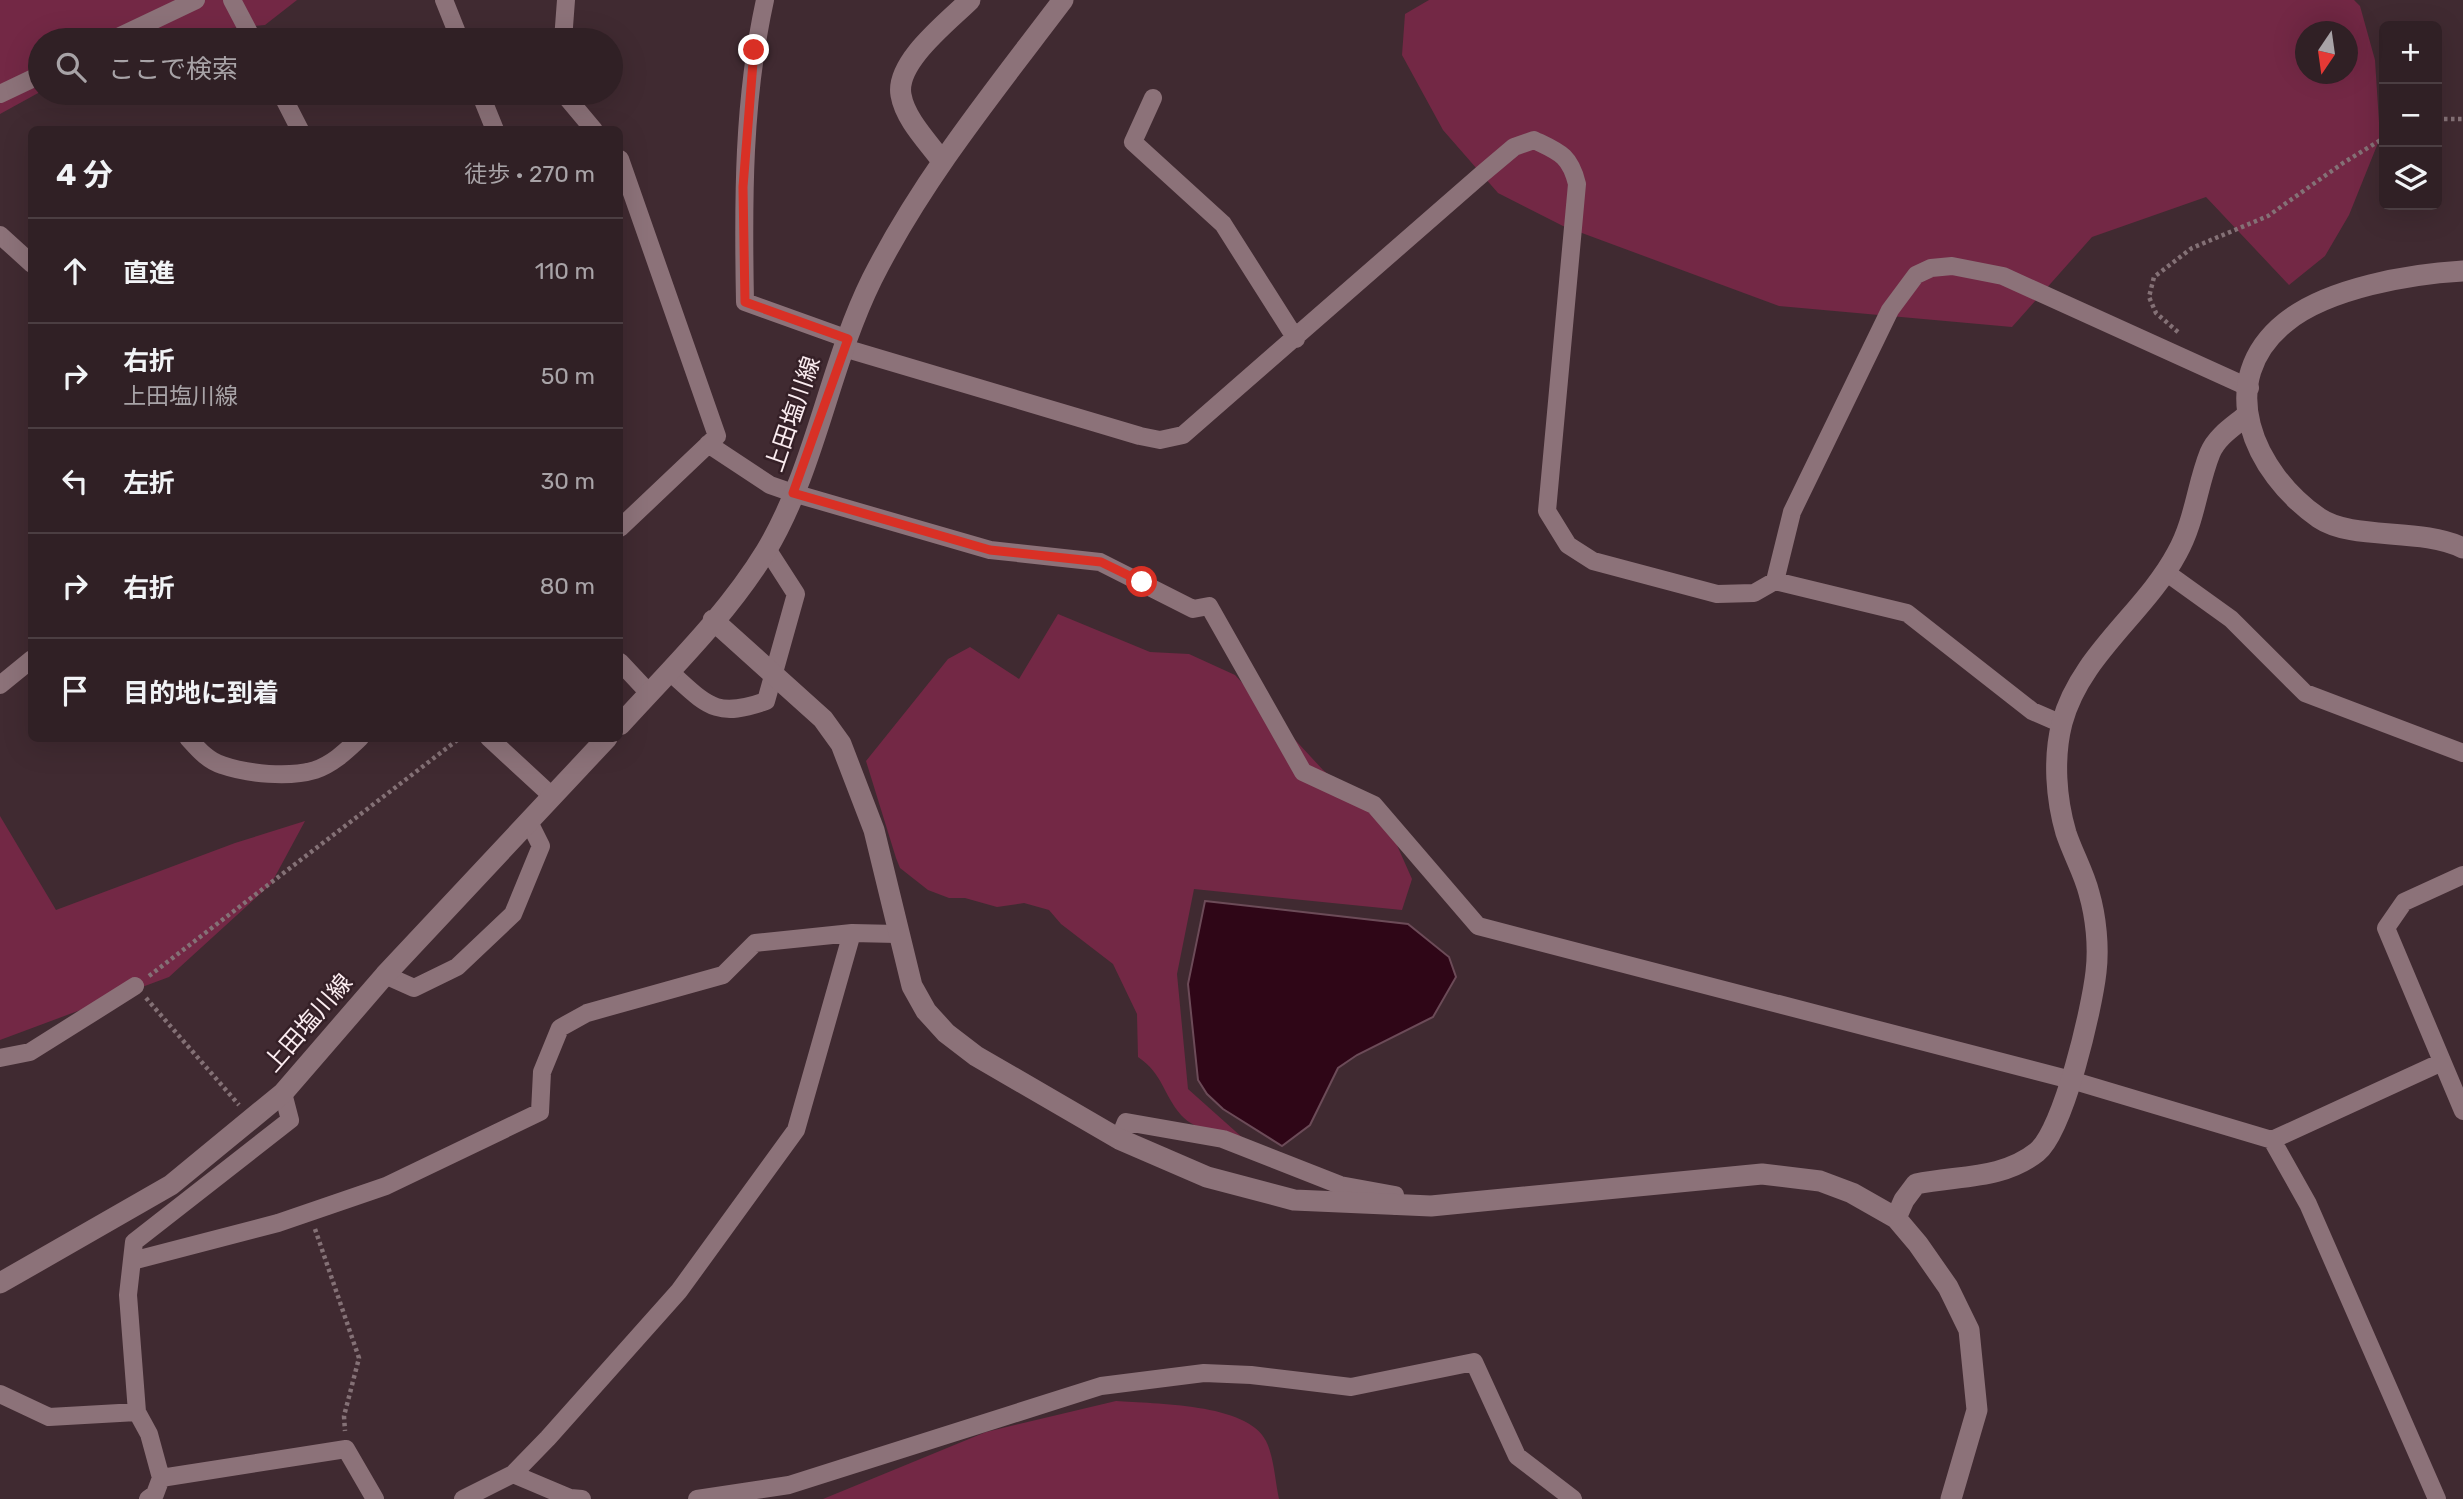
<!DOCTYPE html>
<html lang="ja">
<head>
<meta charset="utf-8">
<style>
  :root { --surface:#302025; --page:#3c2d32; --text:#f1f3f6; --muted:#a8a3a7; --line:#4b3e42 }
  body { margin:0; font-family:Rubik,"Noto Sans JP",sans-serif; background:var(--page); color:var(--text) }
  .controls { position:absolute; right:21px; top:21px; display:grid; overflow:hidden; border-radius:10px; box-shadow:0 7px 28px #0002 }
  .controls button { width:63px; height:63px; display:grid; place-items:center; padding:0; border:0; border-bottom:2px solid var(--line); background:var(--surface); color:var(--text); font:35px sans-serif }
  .compass { position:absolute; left:2295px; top:21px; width:63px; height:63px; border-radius:50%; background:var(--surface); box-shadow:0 7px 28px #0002; rotate:193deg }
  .stop { position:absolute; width:21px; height:21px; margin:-16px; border:5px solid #d93025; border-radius:50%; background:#fff }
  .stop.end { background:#d93025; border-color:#fff; box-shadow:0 2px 7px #0008 }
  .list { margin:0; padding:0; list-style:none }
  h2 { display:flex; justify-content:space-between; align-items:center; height:91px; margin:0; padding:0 28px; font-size:30px }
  h2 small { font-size:23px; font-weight:400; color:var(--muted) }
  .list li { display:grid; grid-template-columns:46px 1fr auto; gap:21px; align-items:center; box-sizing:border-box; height:105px; padding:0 28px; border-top:2px solid var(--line) }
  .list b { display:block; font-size:26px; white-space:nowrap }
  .list p { margin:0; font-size:23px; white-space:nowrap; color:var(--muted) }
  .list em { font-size:23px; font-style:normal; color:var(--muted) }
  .icon { flex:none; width:38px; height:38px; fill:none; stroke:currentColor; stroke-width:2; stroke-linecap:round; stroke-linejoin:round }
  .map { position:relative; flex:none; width:2463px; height:1499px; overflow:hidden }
  .search { position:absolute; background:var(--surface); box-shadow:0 7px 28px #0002; left:28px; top:28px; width:595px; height:77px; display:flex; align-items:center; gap:18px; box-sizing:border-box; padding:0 24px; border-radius:38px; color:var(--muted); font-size:26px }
  .panel { position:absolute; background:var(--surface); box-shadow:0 7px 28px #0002; left:28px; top:126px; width:595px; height:616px; border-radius:10px }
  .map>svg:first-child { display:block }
  .green { fill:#732845; fill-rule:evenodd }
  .water { fill:#2f0617; stroke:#6c4b58; stroke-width:2 }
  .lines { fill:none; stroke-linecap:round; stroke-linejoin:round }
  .path { stroke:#847176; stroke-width:4.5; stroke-dasharray:3.5 3.5; stroke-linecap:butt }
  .street { stroke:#8c7279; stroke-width:18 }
  .secondary { stroke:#8c7279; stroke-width:21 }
  .route { stroke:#d93025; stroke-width:9 }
  .labels { text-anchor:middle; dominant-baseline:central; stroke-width:5; stroke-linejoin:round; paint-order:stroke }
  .street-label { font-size:24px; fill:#fbecf0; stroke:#352027 }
</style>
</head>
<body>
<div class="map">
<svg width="2463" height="1499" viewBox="0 0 2463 1499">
  <rect width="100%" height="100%" fill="#402a31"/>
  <path class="green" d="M0,0H297L265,25L143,36L135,40H40V92L0,114Z
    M1429,0H2354L2360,6L2375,60L2380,138L2349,215L2325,256L2289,285L2206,197L2092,237L2012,327L1779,306L1563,226L1498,193L1443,130L1402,55L1405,14ZM2306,32H2348V74H2306Z
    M1058,614L1150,652L1189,654L1235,675L1323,770L1388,825L1412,879L1402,910L1194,889L1177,974L1188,1089L1244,1139C1224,1134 1195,1131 1181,1115C1163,1094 1163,1074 1138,1057L1137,1014L1113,964L1061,924L1049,910L1024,903L997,907L965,898H949L928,890L900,868L896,858L866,761L948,659L970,647L1019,679Z
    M0,816L56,910L235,843L305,821L271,884L169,977L0,1040Z
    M1116,1401C1154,1404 1248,1403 1266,1441C1274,1457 1275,1481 1279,1499H823L986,1432Z"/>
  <path class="water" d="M1205,901L1408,924L1449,957L1456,977L1433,1017L1357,1055L1338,1068L1310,1125L1282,1146L1223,1109L1207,1094L1198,1080L1188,984Z"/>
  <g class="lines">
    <path class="path" d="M2437,119H2463
      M2178,332L2156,313L2149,297L2154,277L2192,248L2268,216L2343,163L2384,138
      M149,976L460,738
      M146,998L239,1105
      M315,1229L359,1358L344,1416L345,1431"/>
    <path class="street" d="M232,0L253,40
      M444,0L460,40
      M765,0C743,100 743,200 745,302L848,339
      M112,40L196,0
      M563,40L566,0
      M281,93L300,130
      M480,93L495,130
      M563,93L594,130
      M0,94L40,75
      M1153,98L1133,142L1223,224L1296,339
      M620,159L717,436L620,528
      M0,235L32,264
      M844,348L1140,436L1160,440L1183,435L1482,174L1514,147L1534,140C1559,152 1570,155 1577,184L1547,511L1568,545L1593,561L1717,594L1754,593L1775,581L1792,512L1890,310L1916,275L1931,268L1952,266L2003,276L2250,388
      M708,444L770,485L793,493L990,550L1100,562L1193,609L1209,606L1303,772L1374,805L1478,926L2071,1080L2272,1140L2308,1204L2437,1499
      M2167,573L2231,619L2305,693L2463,753
      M1775,581L1907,613L2032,711L2062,724
      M620,662L649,693
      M670,672C707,705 715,719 766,701L796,594L767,549
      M0,685L32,659
      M188,738C198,749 208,761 222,765C248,774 289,778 315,770C333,764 346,751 360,738
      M489,738L553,797
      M2463,875L2404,902L2386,928L2463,1111
      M385,975L414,988L457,967L513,914L541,846L529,822
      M0,1058L30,1052L135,986
      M1119,1139L1126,1122L1223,1139L1340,1185L1395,1195L1397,1206
      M2272,1140L2442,1062
      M132,1261L278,1223L386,1186L540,1112L542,1072L560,1028L587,1013L723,975L755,943L852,933
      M0,1394L49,1417L137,1412
      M513,1474L570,1498L582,1499
      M161,1478L346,1449L375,1499
      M148,1499L155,1494L161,1478L149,1434L137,1412L128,1295L134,1242L290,1120L283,1093
      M463,1499L513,1474L548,1438L679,1291L796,1130L852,933L897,934
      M697,1499L789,1485L1101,1386L1204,1373L1251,1375L1351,1387L1474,1362L1517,1456L1573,1499"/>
    <path class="secondary" d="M942,161C928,142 905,119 901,95C895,62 949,21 970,0
      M2463,271C2410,274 2328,288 2286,322C2212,381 2254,473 2319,518C2353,541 2420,527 2463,548
      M713,620L823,719L841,744L874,830L912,986L926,1011L946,1033L976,1056L1119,1139L1207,1177L1294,1200L1431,1206L1762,1174L1820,1181L1852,1193L1896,1218L1918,1244L1948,1287L1969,1330L1977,1410L1951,1499
      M620,725C670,670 727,615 766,551C816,467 829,366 872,279C923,178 995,90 1063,0
      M1896,1218L1904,1200L1916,1184C1958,1175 2002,1180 2037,1152C2064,1130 2092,1008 2096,972C2099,947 2096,917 2089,893C2084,873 2073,854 2066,833C2056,799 2053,758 2062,723C2080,655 2145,613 2177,553C2195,521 2197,485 2210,453C2217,436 2234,426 2247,415
      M0,1283L171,1185L283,1093L385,975L607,738"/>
  </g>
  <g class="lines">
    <path class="route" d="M754,50L743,187L745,302L848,339L793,493L990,550L1101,562L1142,582"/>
  </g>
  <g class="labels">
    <g class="street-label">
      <text transform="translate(793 414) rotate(-71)">上田塩川線</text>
      <text transform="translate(308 1023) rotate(-49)">上田塩川線</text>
    </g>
  </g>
</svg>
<div class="controls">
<button>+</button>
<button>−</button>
<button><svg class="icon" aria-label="layers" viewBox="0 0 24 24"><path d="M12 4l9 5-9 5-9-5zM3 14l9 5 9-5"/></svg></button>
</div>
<svg class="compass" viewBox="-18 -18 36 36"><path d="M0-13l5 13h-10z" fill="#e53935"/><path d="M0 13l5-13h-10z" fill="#a8a3a7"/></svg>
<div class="stop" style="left:1142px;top:582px"></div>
<div class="stop end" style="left:754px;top:50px"></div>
<div class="search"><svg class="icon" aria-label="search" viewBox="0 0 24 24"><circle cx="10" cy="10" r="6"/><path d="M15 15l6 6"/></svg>ここで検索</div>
<section class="panel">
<h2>4 分<small>徒歩 · 270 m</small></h2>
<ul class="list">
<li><svg class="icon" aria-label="ahead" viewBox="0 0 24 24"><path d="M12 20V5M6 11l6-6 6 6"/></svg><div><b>直進</b></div><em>110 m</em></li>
<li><svg class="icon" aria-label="right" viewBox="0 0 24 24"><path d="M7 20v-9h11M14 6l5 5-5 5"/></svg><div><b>右折</b><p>上田塩川線</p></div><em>50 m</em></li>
<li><svg class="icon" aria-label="left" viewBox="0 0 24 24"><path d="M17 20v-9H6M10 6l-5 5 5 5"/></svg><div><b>左折</b></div><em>30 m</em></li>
<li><svg class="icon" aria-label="right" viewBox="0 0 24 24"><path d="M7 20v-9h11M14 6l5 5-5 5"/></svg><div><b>右折</b></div><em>80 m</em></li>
<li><svg class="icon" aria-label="arrive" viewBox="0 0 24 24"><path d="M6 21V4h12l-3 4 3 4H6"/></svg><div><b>目的地に到着</b></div></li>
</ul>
</section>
</div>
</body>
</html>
